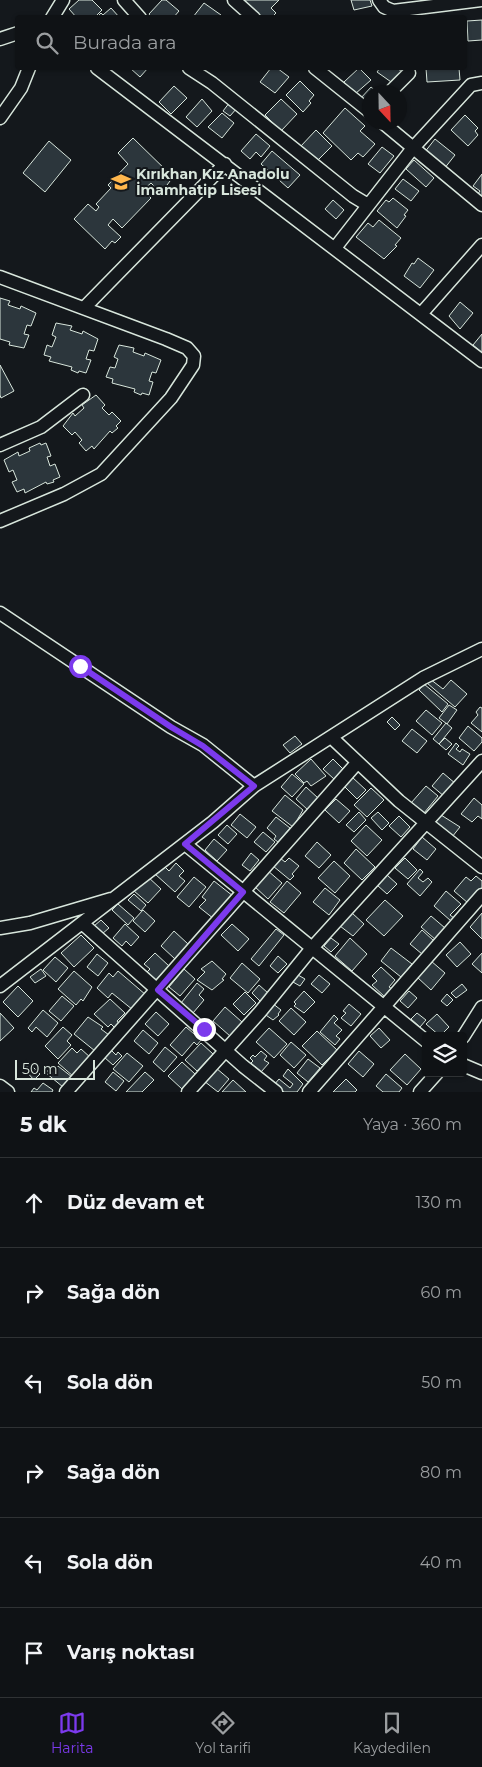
<!DOCTYPE html>
<html lang="tr">
<head>
<meta charset="utf-8">
<style>
  :root { --surface:#0f1215; --page:#181b1e; --text:#f1f3f6; --muted:#9b9ea0; --line:#2f3234; --accent:#7c3aed }
  body { margin:0; font-family:Montserrat,sans-serif; background:var(--page); color:var(--text) }
  .controls { position:absolute; right:15px; bottom:15px; display:grid; overflow:hidden; border-radius:5px; box-shadow:0 1px 4px #0004 }
  .controls button { width:45px; height:45px; display:grid; place-items:center; padding:0; border:0; border-bottom:1px solid var(--line); background:var(--surface); color:var(--text); font:25px sans-serif }
  .compass { position:absolute; left:362px; top:85px; width:45px; height:45px; border-radius:50%; background:var(--surface); box-shadow:0 1px 4px #0004; rotate:158deg }
  .scale { position:absolute; left:15px; bottom:12px; width:80px; box-sizing:border-box; padding-left:5px; border:2px solid #d8e6dc; border-top:0; font-size:14px; line-height:18px; white-space:nowrap; color:#d8e6dc; -webkit-text-stroke:4px #14181c; paint-order:stroke }
  .stop { position:absolute; width:15px; height:15px; margin:-11px; border:4px solid #7c3aed; border-radius:50%; background:#fff }
  .stop.end { background:#7c3aed; border-color:#fff; box-shadow:0 1px 5px #0008 }
  .list { margin:0; padding:0; list-style:none }
  h2 { display:flex; justify-content:space-between; align-items:center; height:65px; margin:0; padding:0 20px; font-size:21px }
  h2 small { font-size:16px; font-weight:400; color:var(--muted) }
  .list li { display:grid; grid-template-columns:32px 1fr auto; gap:15px; align-items:center; box-sizing:border-box; height:90px; padding:0 20px; border-top:1px solid var(--line) }
  .list b { display:block; font-size:19px; white-space:nowrap }
  .list em { font-size:16px; font-style:normal; color:var(--muted) }
  .icon { flex:none; width:28px; height:28px; fill:none; stroke:currentColor; stroke-width:2; stroke-linecap:round; stroke-linejoin:round }
  .map { position:relative; flex:none; width:482px; height:1092px; overflow:hidden }
  .search { position:absolute; background:var(--surface); box-shadow:0 1px 4px #0004; left:15px; right:15px; top:15px; height:55px; display:flex; align-items:center; gap:12px; box-sizing:border-box; padding:0 18px; border-radius:5px; color:var(--muted); font-size:19px }
  .sheet { height:605px; background:var(--surface) }
  nav { display:flex; justify-content:space-around; align-items:center; box-sizing:border-box; height:70px; border-top:1px solid var(--line); background:var(--surface); font-size:14px; color:var(--muted) }
  nav a { display:grid; justify-items:center; gap:2px }
  nav .on { color:var(--accent) }
  .map>svg:first-child { display:block }
  .building { fill:#2c363c; stroke:#d8e6dc }
  .lines { fill:none; stroke-linecap:round; stroke-linejoin:round }
  .minor-casing { stroke:#d8e6dc; stroke-width:15 }
  .minor { stroke:#14181c; stroke-width:12 }
  .route { stroke:#7c3aed; stroke-width:6 }
  .labels { text-anchor:middle; dominant-baseline:central; stroke-width:4; stroke-linejoin:round; paint-order:stroke }
  .poi-label { font-size:14px; font-weight:bold; fill:#d8e6dc; stroke:#14181c; text-anchor:start }
</style>
</head>
<body>
<div class="map">
<svg width="482" height="1092" viewBox="0 0 482 1092">
  <rect width="100%" height="100%" fill="#14181c"/>
  <path class="building" d="M79,0H92L102,10L94,18H77L69,9Z
    M162,0H166L179,11L173,18H152L149,14Z
    M244,0H279L271,8L276,13L271,18H261Z
    M351,0H370L372,6L354,10Z
    M204,3L221,15L219,18L193,17Z
    M111,8L120,18L98,16L101,13L103,15Z
    M482,20V40L468,41L467,21Z
    M130,68H148L140,77Z
    M271,68H277L289,77L275,93L260,82Z
    M359,68L371,80L355,94L344,82Z
    M380,68H397L402,72L394,84L377,72Z
    M426,68H459L460,80L427,82Z
    M300,81L314,95L309,101L311,103L303,112L286,95Z
    M174,86L187,98L171,114L159,102Z
    M371,87L377,92H370V108L360,99Z
    M202,99L212,111L197,127L186,117Z
    M281,99L297,114L281,131L265,115Z
    M230,102L237,108L230,116L223,111Z
    M345,108L365,126L360,131L375,144L363,157L358,153L351,160L323,133Z
    M222,113L234,123L222,138L208,127Z
    M465,115L478,128L475,131L478,135L468,146L451,130Z
    M316,130L332,146L316,162L300,147Z
    M256,134L270,146L261,157L256,152L250,159L241,151Z
    M133,138L173,177L161,193L151,183L143,190L151,198L122,228L113,219L108,225L121,237L115,243L112,241L105,249L74,219L88,204L96,211L99,207L96,204L111,188L108,185L128,164L118,153Z
    M435,139L455,155L444,169L424,153Z
    M49,141L71,160L45,192L23,173Z
    M382,147L394,156L380,173L368,164Z
    M272,151L300,175L288,188L261,164Z
    M414,160L434,178L426,187L406,169Z
    M482,174V198L477,195L480,191L473,186Z
    M403,179L419,191L411,201L395,189Z
    M393,198L408,210L404,215L406,216L397,228L377,211L386,200L389,202Z
    M333,200L344,210L336,219L325,209Z
    M379,220L401,238L395,245L397,246L384,259L356,237L368,223L373,227Z
    M418,258L434,270L420,288L404,276L412,263L414,264Z
    M0,298L10,301L8,305L20,309L21,306L36,313L31,326L27,325L24,334L29,335L24,348L9,345L10,342L0,339Z
    M460,302L473,313L460,329L449,316Z
    M56,323L72,326L70,330L82,334L83,331L98,339L94,351L89,350L86,359L91,360L86,373L79,371L78,373L71,370L72,367L49,361L51,357L44,355L47,345L52,347L56,337L52,335Z
    M482,334V353L473,345Z
    M119,345L134,348L133,352L144,356L145,353L161,360L156,373L152,372L149,381L153,382L149,395L142,393L141,395L134,392L135,389L112,383L113,379L106,377L110,367L115,368L118,359L114,357Z
    M0,365L14,391L1,398L0,395Z
    M96,395L105,405L102,408L109,415L112,412L121,421L116,426L118,428L112,433L110,431L94,449L92,446L86,451L79,443L82,440L75,432L72,435L63,426L73,413L75,416L84,408L82,405Z
    M40,443L41,445L46,443L51,456L47,457L50,466L55,464L60,477L53,480L54,482L47,484L46,482L25,493L24,489L17,492L12,482L17,480L13,470L9,472L4,460L18,452L19,456L30,451L29,448Z
    M430,679L443,689L451,680L467,694L455,707L427,683Z
    M424,684L448,704L442,712L419,690Z
    M449,705L457,710L447,724L439,718Z
    M480,707L482,708V732L471,723L478,715L476,712Z
    M426,710L442,723L432,735L416,721Z
    M392,717L400,725L395,730L387,722Z
    M446,723L452,728L439,744L433,739Z
    M468,726L482,738V742L474,751L459,738Z
    M412,729L427,741L417,753L402,741Z
    M295,736L302,744L290,753L283,745Z
    M445,738L452,744L446,750L439,744Z
    M456,743L459,746L456,749L460,752L462,749L470,754L463,765L448,754Z
    M311,759L326,776L311,786L307,781L304,783L295,774Z
    M333,759L343,769L334,779L323,769Z
    M443,773L456,784L445,797L432,786Z
    M292,774L304,784L292,797L281,787Z
    M352,777L366,790L357,799L344,786Z
    M426,786L438,796L424,813L411,803Z
    M306,787L318,798L308,810L296,799Z
    M371,788L384,800L367,817L354,805Z
    M285,795L303,810L293,827L272,811Z
    M474,798L482,805V819L478,816L472,822L461,814Z
    M336,799L350,811L339,823L325,810Z
    M359,812L366,820L354,832L346,825Z
    M378,812L389,823L382,830L371,818Z
    M240,814L256,827L247,838L231,825Z
    M441,815L460,827L452,837L435,823Z
    M399,816L410,827L401,837L389,826Z
    M276,817L290,828L278,842L274,839L276,836L267,828Z
    M227,825L237,834L228,844L218,835Z
    M366,825L382,840L367,856L351,841Z
    M263,832L275,842L266,852L254,842Z
    M422,837L436,849L427,860L413,849Z
    M214,839L227,850L217,861L205,850Z
    M317,842L331,855L319,868L305,856Z
    M356,849L375,867L362,880L344,863Z
    M251,853L259,860L250,871L242,865Z
    M280,858L285,862L289,858L299,866L292,874L294,876L290,880L273,866Z
    M405,858L417,870L408,879L395,868Z
    M334,861L350,876L335,893L318,878Z
    M176,863L184,871L179,876L185,881L175,892L155,874L163,865L169,871Z
    M420,869L423,872L418,878L423,882L428,878L432,882L420,896L407,884Z
    M267,870L282,883L268,899L254,886Z
    M387,875L397,884L387,894L377,885Z
    M147,876L161,889L148,903L134,891Z
    M476,876L482,881V888L468,903L454,891L466,877L471,881Z
    M194,877L206,887L189,907L177,897Z
    M214,881L233,896L214,919L199,907L206,900L202,897Z
    M287,881L301,893L284,913L270,902Z
    M325,888L340,900L329,915L313,902Z
    M446,891L461,904L450,915L454,918L451,921L434,906Z
    M134,894L146,905L141,911L128,900Z
    M385,900L403,916L384,936L366,920Z
    M118,904L134,918L128,925L112,910Z
    M143,910L155,921L145,932L133,921Z
    M352,913L364,924L353,936L340,926Z
    M482,913V939L470,927Z
    M431,916L445,928L436,940L421,927Z
    M101,920L109,928L102,934L94,926Z
    M125,924L139,937L131,946L126,941L122,946L113,938Z
    M232,924L249,939L238,951L221,935Z
    M276,929L284,935L259,966L251,959Z
    M422,930L434,941L422,954L410,944Z
    M174,931L188,944L175,959L161,946Z
    M81,935L94,948L74,967L61,953Z
    M331,938L339,944L331,952L324,946Z
    M350,938L367,954L352,971L335,956Z
    M460,942L471,954L457,967L446,955Z
    M391,948L412,964L401,977L381,961Z
    M155,953L169,966L156,980L147,972L150,969L144,964Z
    M482,953V973L472,964Z
    M97,954L108,963L98,976L87,967Z
    M278,956L287,964L278,973L270,966Z
    M55,957L68,968L56,982L43,970Z
    M212,961L226,974L222,979L224,980L212,990L197,980L205,972L201,969Z
    M431,961L445,973L431,990L417,977Z
    M242,963L260,979L248,993L230,978Z
    M381,967L395,980L389,987L392,989L385,997L372,985L377,981L372,976Z
    M41,969L46,976L35,983L30,977Z
    M184,969L195,979L180,996L169,987Z
    M74,971L92,987L83,1001L81,999L76,1005L58,989Z
    M118,971L146,995L133,1010L112,993L108,998L97,988L109,973L113,977Z
    M298,975L305,979L300,986L293,982Z
    M319,975L330,984L322,993L311,984Z
    M197,983L204,989L199,995L204,1000L193,1013L181,1003Z
    M462,984L467,990L456,998L451,993Z
    M259,985L268,993L260,1001L252,993Z
    M18,986L33,1001L18,1017L3,1002Z
    M304,991L315,1002L304,1013L294,1006L296,1004L294,1002Z
    M409,991L417,998L408,1008L400,1001Z
    M245,992L256,1003L244,1015L233,1004Z
    M447,994L453,1000L447,1006L441,1001Z
    M62,996L74,1006L61,1021L49,1011Z
    M110,999L125,1013L117,1021L120,1025L116,1029L111,1024L108,1027L94,1014Z
    M272,1003L281,1010L278,1014L279,1015L273,1020L263,1013Z
    M349,1004L361,1014L351,1026L341,1018L346,1013L343,1011Z
    M225,1007L242,1022L230,1036L213,1021Z
    M291,1008L306,1022L294,1035L279,1021Z
    M43,1010L58,1023L47,1037L36,1027L32,1032L28,1028Z
    M156,1012L169,1024L158,1036L145,1024Z
    M0,1013L14,1028L0,1041Z
    M417,1013L426,1020L420,1027L411,1019Z
    M437,1014L449,1027L440,1036L426,1024Z
    M334,1015L338,1019L334,1023L342,1030L336,1036L340,1039L335,1045L320,1032Z
    M88,1017L103,1027L101,1029L109,1035L95,1051L74,1034Z
    M63,1027L72,1035L67,1041L71,1045L58,1059L45,1046Z
    M186,1027L201,1040L197,1045L194,1042L182,1056L170,1045Z
    M269,1028L287,1044L274,1058L256,1042Z
    M379,1028L390,1040L381,1048L370,1036Z
    M143,1030L158,1043L149,1054L134,1041Z
    M317,1031L337,1050L322,1065L302,1046Z
    M291,1042L306,1055L294,1068L280,1055Z
    M201,1043L213,1054L197,1071L185,1060Z
    M165,1047L177,1057L164,1072L153,1062Z
    M72,1048L77,1053L81,1049L91,1058L74,1077L58,1063Z
    M111,1050L116,1055L118,1052L122,1056L113,1065L104,1057Z
    M261,1051L267,1056L264,1060L269,1063L261,1072L251,1063L253,1061L250,1058L253,1055L255,1057Z
    M359,1051L374,1064L363,1077L348,1064Z
    M127,1053L143,1066L129,1082L113,1069Z
    M405,1054L421,1069L407,1085L390,1070Z
    M308,1059L320,1068L308,1082L297,1073Z
    M182,1062L195,1074L182,1089L168,1076Z
    M30,1064L40,1074L34,1080L24,1069Z
    M52,1065L56,1068L58,1066L72,1077L63,1087L46,1073Z
    M216,1068L229,1079L218,1092L204,1081Z
    M288,1069L303,1084L297,1092H284L274,1085L279,1079L290,1088L293,1084L283,1076Z
    M113,1072L124,1081L116,1091L105,1082Z
    M145,1072L154,1080L142,1092H126Z
    M386,1074L402,1088L399,1092H383L376,1086Z
    M346,1079L357,1090L355,1092H333Z
    M233,1080L246,1092H222Z
    M43,1083L53,1090L52,1092H31L34,1088L37,1090Z"/>
  <g class="lines">
    <defs>
      <path id="minor" d="M124,0L140,18
        M234,0L254,18
        M379,0L384,7L393,11L482,0
        M52,18L63,0
        M0,39L18,33
        M97,68L482,361
        M189,68L212,83L353,196L368,205
        M315,68L370,112
        M390,92L409,73
        M0,118L21,88L29,68
        M382,122L482,205
        M335,248L413,148L471,85L482,83
        M0,277L166,339L187,348L194,356L193,365L171,398L101,474L64,494L0,521
        M84,308L225,164
        M421,314L482,245
        M0,445L41,427L83,395
        M0,613L171,727L203,745L254,786
        M331,737L399,801L482,867
        M185,844L426,1041
        M83,924L243,1066L276,1092
        M0,928L30,923L111,899
        M0,986L213,822L254,786L423,678L482,649
        M463,1037L482,1007
        M463,1065L482,1073
        M0,1086L8,1092
        M66,1092L357,763
        M188,1092L260,1012L312,948L482,761
        M309,1092L482,895
        M420,1092L437,1073"/>
    </defs>
    <use href="#minor" class="minor-casing"/>
    <use href="#minor" class="minor"/>
  </g>
  <g class="lines">
    <path class="route" d="M80,666L171,727L203,746L254,786L185,844L243,892L158,990L204,1029"/>
  </g>
  <defs>
    <symbol id="school-bare" viewBox="-9 -9 18 18"><path d="M0-5L7-2L0 1L-7-2ZM-4 1L0 2.5L4 1V4Q0 6-4 4Z" fill="#ffb74d" stroke="#14181c" stroke-width="2.5" paint-order="stroke"/></symbol>
  </defs>
  <g fill-rule="evenodd">
    <use href="#school-bare" x="107" y="168" width="28" height="28"/>
  </g>
  <g class="labels">
    <g class="poi-label">
      <text x="136" y="174">Kırıkhan Kız Anadolu<tspan x="136" dy="16">İmamhatip Lisesi</tspan></text>
    </g>
  </g>
</svg>
<div class="controls">
<button><svg class="icon" aria-label="layers" viewBox="0 0 24 24"><path d="M12 4l9 5-9 5-9-5zM3 14l9 5 9-5"/></svg></button>
</div>
<svg class="compass" viewBox="-18 -18 36 36"><path d="M0-13l5 13h-10z" fill="#e53935"/><path d="M0 13l5-13h-10z" fill="#9b9ea0"/></svg>
<div class="scale">50 m</div>
<div class="stop" style="left:80px;top:666px"></div>
<div class="stop end" style="left:204px;top:1029px"></div>
<div class="search"><svg class="icon" aria-label="search" viewBox="0 0 24 24"><circle cx="10" cy="10" r="6"/><path d="M15 15l6 6"/></svg>Burada ara</div>
</div>
<section class="sheet">
<h2>5 dk<small>Yaya · 360 m</small></h2>
<ul class="list">
<li><svg class="icon" aria-label="ahead" viewBox="0 0 24 24"><path d="M12 20V5M6 11l6-6 6 6"/></svg><div><b>Düz devam et</b></div><em>130 m</em></li>
<li><svg class="icon" aria-label="right" viewBox="0 0 24 24"><path d="M7 20v-9h11M14 6l5 5-5 5"/></svg><div><b>Sağa dön</b></div><em>60 m</em></li>
<li><svg class="icon" aria-label="left" viewBox="0 0 24 24"><path d="M17 20v-9H6M10 6l-5 5 5 5"/></svg><div><b>Sola dön</b></div><em>50 m</em></li>
<li><svg class="icon" aria-label="right" viewBox="0 0 24 24"><path d="M7 20v-9h11M14 6l5 5-5 5"/></svg><div><b>Sağa dön</b></div><em>80 m</em></li>
<li><svg class="icon" aria-label="left" viewBox="0 0 24 24"><path d="M17 20v-9H6M10 6l-5 5 5 5"/></svg><div><b>Sola dön</b></div><em>40 m</em></li>
<li><svg class="icon" aria-label="arrive" viewBox="0 0 24 24"><path d="M6 21V4h12l-3 4 3 4H6"/></svg><div><b>Varış noktası</b></div></li>
</ul>
</section>
<nav>
<a class="on"><svg class="icon" aria-label="map" viewBox="0 0 24 24"><path d="M3 6l6-2 6 2 6-2v14l-6 2-6-2-6 2zM9 4v14M15 6v14"/></svg>Harita</a>
<a><svg class="icon" aria-label="directions" viewBox="0 0 24 24"><path d="M12 3l9 9-9 9-9-9zM9 14v-3h6M13 9l2 2-2 2"/></svg>Yol tarifi</a>
<a><svg class="icon" aria-label="saved" viewBox="0 0 24 24"><path d="M7 4h10v16l-5-4-5 4z"/></svg>Kaydedilen</a>
</nav>
</body>
</html>
